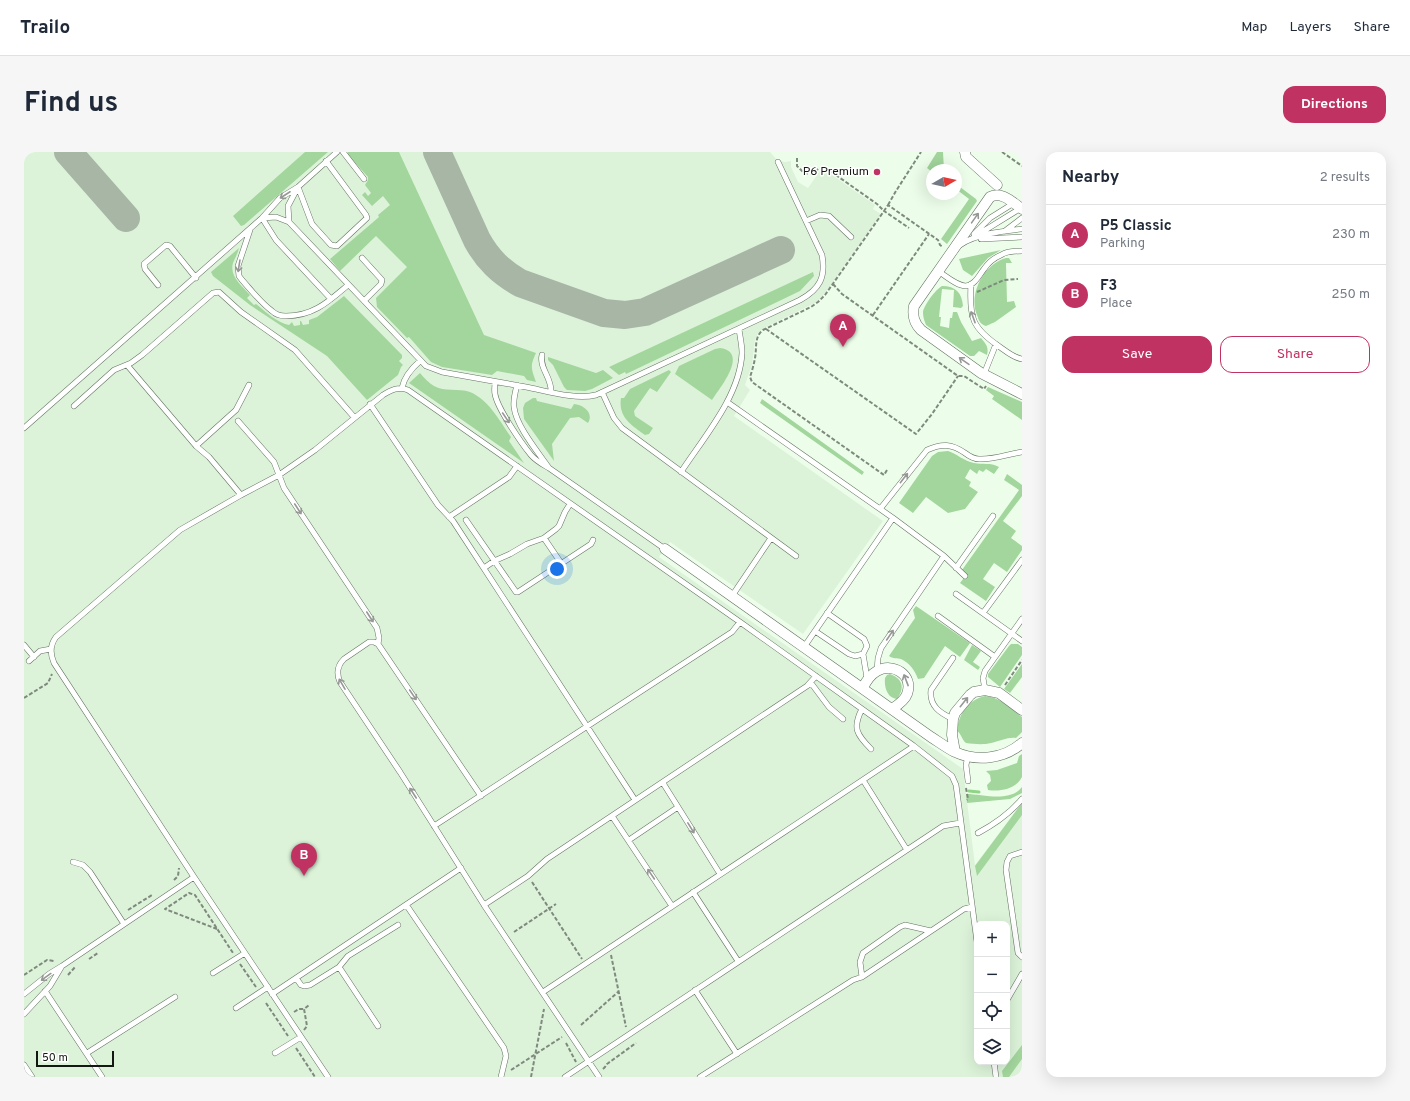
<!DOCTYPE html>
<html lang="en">
<head>
<meta charset="utf-8">
<style>
  :root { --surface:#fff; --page:#f6f6f7; --text:#1f2937; --muted:#747a83; --line:#e0e1e3; --accent:#c03262 }
  body { margin:0; font-family:Overpass,sans-serif; background:var(--page); color:var(--text) }
  .controls { position:absolute; right:12px; bottom:12px; display:grid; overflow:hidden; border-radius:8px; box-shadow:0 4px 16px #0002 }
  .controls button { width:36px; height:36px; display:grid; place-items:center; padding:0; border:0; border-bottom:1px solid var(--line); background:var(--surface); color:var(--text); font:20px sans-serif }
  .compass { position:absolute; left:902px; top:12px; width:36px; height:36px; border-radius:50%; background:var(--surface); box-shadow:0 4px 16px #0002; rotate:81deg }
  .scale { position:absolute; left:12px; bottom:10px; width:78px; box-sizing:border-box; padding-left:4px; border:2px solid #131912; border-top:0; font-size:11px; line-height:14px; white-space:nowrap; color:#131912; -webkit-text-stroke:3px #fff; paint-order:stroke }
  .you { position:absolute; left:533px; top:417px; width:14px; height:14px; margin:-10px; border:3px solid #fff; border-radius:50%; background:#1a73e8; box-shadow:0 0 0 6px #1a73e833 }
  .badge { display:grid; place-items:center; width:26px; height:26px; border-radius:50%; background:var(--accent); color:#fff; font-size:13px; font-weight:700 }
  .pin { position:absolute; translate:-50% -33px; filter:drop-shadow(0 1px 2px #0008) }
  .pin::after { content:''; position:absolute; top:21px; width:14px; height:12px; background:inherit; clip-path:polygon(0 0,100% 0,50% 100%) }
  .list { margin:0; padding:0; list-style:none }
  h2 { display:flex; justify-content:space-between; align-items:center; height:52px; margin:0; padding:0 16px; font-size:17px }
  h2 small { font-size:13px; font-weight:400; color:var(--muted) }
  .list li { display:grid; grid-template-columns:26px 1fr auto; gap:12px; align-items:center; box-sizing:border-box; height:60px; padding:0 16px; border-top:1px solid var(--line) }
  .list b { display:block; font-size:15px; white-space:nowrap }
  .list p { margin:0; font-size:13px; white-space:nowrap; color:var(--muted) }
  .list em { font-size:13px; font-style:normal; color:var(--muted) }
  .actions { display:flex; gap:8px; padding:12px 16px }
  .actions a { flex:1; padding:9px 0; border:1px solid var(--accent); border-radius:12px; text-align:center; font-size:14px; color:var(--accent) }
  .actions .main { background:var(--accent); color:#fff }
  .icon { flex:none; width:22px; height:22px; fill:none; stroke:currentColor; stroke-width:2; stroke-linecap:round; stroke-linejoin:round }
  .map { position:relative; flex:none; width:998px; height:925px; overflow:hidden; border-radius:12px }
  header { display:flex; align-items:center; gap:24px; box-sizing:border-box; height:56px; padding:0 20px; background:var(--surface); border-bottom:1px solid var(--line) }
  header strong { font-size:19px }
  nav { display:flex; gap:22px; margin-inline-start:auto; font-size:14px }
  .intro { display:flex; align-items:center; justify-content:space-between; box-sizing:border-box; height:96px; padding:0 24px }
  h1 { margin:0; font-size:28px }
  .button { padding:10px 18px; border-radius:12px; background:var(--accent); color:#fff; font-size:14px; font-weight:700 }
  main { display:flex; gap:24px; padding:0 24px }
  aside { flex:1; background:var(--surface); border-radius:12px; box-shadow:0 4px 16px #0002 }
  .map>svg:first-child { display:block }
  .built { fill:#dcf3d9; fill-rule:evenodd }
  .green { fill:#a3d69d }
  .lines { fill:none; stroke-linecap:round; stroke-linejoin:round }
  .stream { stroke:#8fd487; stroke-width:3 }
  .taxiway { stroke:#a8b6a6; stroke-width:28 }
  .service-casing { stroke:#637261; stroke-width:6 }
  .minor-casing { stroke:#637261; stroke-width:11 }
  .path { stroke:#7e8a7d; stroke-width:2; stroke-dasharray:4 2; stroke-linecap:butt }
  .service { stroke:#fff; stroke-width:5 }
  .minor { stroke:#fff; stroke-width:10 }
  .oneway { stroke:#959894 }
  .poi-dot { fill:#c03262; stroke:#fff; stroke-width:1.5 }
  .labels { text-anchor:middle; dominant-baseline:central; stroke-width:3; stroke-linejoin:round; paint-order:stroke }
  .poi-label { font-size:12px; fill:#131912; stroke:#fff; text-anchor:end }
</style>
</head>
<body>
<header>
<strong>Trailo</strong>
<nav><a>Map</a><a>Layers</a><a>Share</a></nav>
</header>
<div class="intro"><h1>Find us</h1><a class="button">Directions</a></div>
<main>
<div class="map">
<svg width="998" height="925" viewBox="0 0 998 925">
  <rect width="100%" height="100%" fill="#ecfeea"/>
  <path class="built" d="M0,0H746L753,8L761,10L767,9V15L774,30L784,36L798,16L851,53L849,57L857,62L801,141L793,150L740,176L734,181L731,188L728,213L721,233L726,238L710,264L859,369L779,482L646,390L635,405L939,617L951,713L998,651V925H0ZM953,772H983V910H953Z"/>
  <path class="green" d="M281,0H304L220,73L217,74L209,64Z
    M324,0H375L460,183L512,201C506,214 507,216 512,230L503,228L500,224L473,219L468,223L418,215L407,210L385,185L383,186L353,155L352,146L383,115L352,84L316,119L306,107L355,65L354,63L366,53L359,44L348,54L338,43L341,40L344,44L347,41L341,33L344,28V25L324,3Z
    M913,0H919L920,18H908V20L903,16Z
    M932,32L952,47L953,49L923,92L917,87L945,47L932,37Z
    M215,96C214,101 211,106 209,111C205,124 218,134 226,143L223,146L230,153L232,152C241,159 253,171 265,173L268,170L270,174L276,173V169H277L279,173L285,172V168L293,165L320,144L378,203V206L375,209L379,213L377,215L374,223L343,248L303,204L226,153L189,124L187,120Z
    M977,98L964,106L948,124L939,118L935,107Z
    M982,106H985L988,111H982L983,150L990,149L992,155L971,170L962,174C956,172 955,169 953,163C944,142 960,112 982,106Z
    M789,120L790,124L776,139L602,222L601,220L595,223L585,215Z
    M918,134C932,134 938,141 939,154L937,156L929,155L930,138L918,137L915,165H917L916,174L925,176L926,166H928L929,160H933L937,170L948,189L957,186C962,192 965,195 963,203L955,199L950,204H946L902,173C900,168 899,165 899,160C900,153 912,137 918,134Z
    M696,196C726,200 695,237 688,248L651,222L655,214L691,197Z
    M524,205L572,221L579,218L589,226L568,237L561,239L543,238L540,235L529,213L524,208Z
    M645,218L647,220L633,240L626,236L610,259L611,264L629,276L625,282L621,283C607,273 594,265 597,246H600L606,237Z
    M396,221C400,226 405,231 410,234C420,240 435,236 446,240C465,248 475,268 487,285L485,289L500,311L385,231Z
    M964,235L998,250V268L968,247L970,244L962,238Z
    M509,246H512L513,249L547,257L550,252C560,253 570,261 564,271L555,265L546,266L528,292L530,309L500,267L499,256L501,251Z
    M738,247L840,320L838,323L736,251Z
    M924,299C933,302 940,309 950,311C959,313 966,310 975,315L970,322L962,317L959,320L955,318L953,322L946,317L941,326L947,330L945,334L954,340L941,357L924,361L902,345L889,361L875,351L908,304L914,300Z
    M983,322L998,333V344L979,369L992,379L987,386L998,394V398L983,420L970,411L959,427L971,435L962,449L936,431L943,422L938,418L995,338L980,328Z
    M892,454L946,491L936,505L921,494L900,526L894,527C891,519 886,511 877,507C873,506 869,507 865,504L891,466L889,458Z
    M987,492H994L998,495V503L976,535L964,525V522L985,494Z
    M948,493L957,499L949,510L956,515L954,518L940,508Z
    M998,512V525L986,541L980,537Z
    M866,522C879,527 881,536 873,547C863,546 860,535 861,526L863,523Z
    M961,544C976,545 986,556 998,565V580L992,586C983,585 977,589 967,591C959,593 950,592 942,591C938,588 937,581 933,579C935,561 944,548 961,544Z
    M998,602C998,608 998,619 998,625C992,637 976,640 964,638L963,633L967,629L966,623L962,619L973,618L993,611L995,604Z
    M998,635V641L986,647L943,651L942,642C959,642 986,651 998,635Z
    M998,651V663L953,724L951,714Z
    M998,893V907L985,925H979L978,919Z"/>
  <g class="lines">
    <path class="stream" d="M945,639L955,640"/>
    <path class="taxiway" d="M44,0L102,66
      M413,0L453,88C464,108 477,120 496,131L580,161L601,163L621,160L757,98"/>
    <defs>
      <path id="service" d="M319,0L340,27
        M302,9L342,63L343,66L313,94L307,93L288,72L274,35L313,0
        M782,69L796,63L805,64L827,85
        M265,70L264,54L274,35L256,46L238,66L252,88L307,147
        M226,78L214,114L215,124L218,128C227,138 237,151 248,159C252,163 257,164 262,164C290,164 305,149 324,133
        M981,79L998,66
        M950,82L966,66L990,51
        M950,85L997,56
        M957,87L998,85
        M936,93C951,82 980,79 998,77
        M338,106L358,128L357,132L340,149
        M914,119C922,124 933,134 942,134C951,133 955,123 960,117C964,111 970,106 977,103C983,99 991,99 998,99
        M947,132C945,166 948,176 976,195C983,200 990,206 998,207
        M134,133L121,117L120,112L142,93L146,94L172,126
        M518,203C515,216 528,226 527,240
        M103,213L172,294L185,305L217,343
        M960,222L972,192
        M471,230C471,234 470,239 471,242C473,256 498,292 507,303C512,309 518,312 525,316C514,300 492,274 490,255C489,248 491,241 493,233
        M378,236C380,225 388,216 396,209
        M578,240L590,266L598,276L772,404
        M703,250L869,366L920,404L941,424
        M346,252L414,353L429,369L611,648
        M50,254L90,218L107,211L118,203L189,141L195,140L217,160L271,198L330,265
        M214,269L250,310L260,336L353,476L355,486L354,492
        M0,276L238,66L252,65L265,70L402,214L418,220C446,225 474,230 502,235C523,239 551,248 572,243L776,148C796,137 802,125 798,103L754,10
        M172,294L212,258L225,233
        M525,316L641,397
        M657,320C680,285 716,244 718,201C718,193 716,185 715,177
        M856,357L903,298C918,291 928,292 941,301C945,304 950,307 955,307C969,308 984,302 998,300
        M425,365L485,325L493,314
        M442,368L492,440H494L567,392L569,388
        M520,386L537,411
        M460,416L470,409L486,402L503,392L520,386L532,377L535,374L541,360L546,352
        M932,416L969,364
        M932,442L998,489
        M708,444L747,386
        M803,461L840,487L843,494L839,502L831,504L825,502L791,479L869,366
        M959,461L998,408
        M914,464L971,505
        M716,470L890,594L928,624L932,633L953,790
        M0,493L10,505
        M780,495L791,479
        M839,502L843,526
        M929,506L907,538C905,554 916,561 929,567
        M5,509L16,499L27,497
        M853,519L854,506L857,496L920,404
        M787,531L805,555L819,567
        M961,538L959,526L961,519L998,467
        M838,557C828,576 833,583 847,597
        M944,604L942,613L944,629
        M839,628L883,698
        M639,631L696,722
        M457,644L354,492L350,490H345L320,507C313,514 312,521 316,530L376,620L460,753L575,925
        M588,664L648,754
        M954,681C971,672 986,661 998,647
        M605,688L654,655
        M998,700L986,704L983,710L982,718L994,801L998,805
        M49,710L59,713L66,720L100,772
        M669,740L714,809
        M460,753L504,724L523,707L783,534L792,524
        M383,754L480,896L482,904L477,925
        M38,814L170,725
        M315,815L354,874
        M189,821L221,801
        M838,825L907,779
        M272,826L277,833L280,834L286,833L315,815L324,804L374,773
        M671,838L713,902
        M21,839L78,925
        M519,840L890,594
        M0,842L25,822L38,814L26,834L0,862
        M248,842L437,716
        M983,848L998,822
        M212,856L244,835
        M63,901L151,845
        M251,901L277,885
        M970,910L972,925
        M0,913L8,925
        M304,925L170,725L30,511C26,502 26,493 32,485L156,378L217,343L255,323L291,298L359,243C367,238 375,234 384,238L716,470L708,480L410,674
        M541,925L919,674L936,671
        M676,925L829,828L838,825L836,810L839,801L876,775L881,773L907,779L940,757L948,755"/>
      <path id="minor" d="M941,0L942,5L973,33
        M998,57C988,50 978,39 966,45L890,154C888,164 890,171 897,178L957,221L998,242
        M641,397L907,585C915,590 923,596 931,600C953,610 980,607 998,591
        M839,536C842,529 846,523 853,519C869,510 890,523 883,542C881,548 874,553 868,557
        M931,600L928,583L929,567L931,561L946,543L950,540L961,538L975,541L998,558"/>
    </defs>
    <use href="#service" class="service-casing"/>
    <use href="#minor" class="minor-casing"/>
    <path class="path" d="M978,0L998,14
      M773,6V14L780,21L789,22L794,17L802,16L853,52L860,59L864,53L914,88L916,93L919,95
      M864,53L872,39L897,0
      M809,132L818,142L934,224H940L960,237L962,234
      M953,140L980,128L994,127
      M849,163L905,82
      M742,177L892,282L908,262L934,224
      M863,318L860,323L728,230L726,225C728,219 730,212 731,206C733,195 730,185 739,178L787,155L794,150L801,143L860,59L885,76
      M981,533L998,508
      M0,546L24,531L28,522
      M942,636L944,647L943,648
      M150,728L154,724L155,716
      M508,730L558,807
      M104,758L128,743
      M193,777L141,757L165,741L171,743L209,801
      M490,780L532,752
      M587,803L602,875
      M65,807L74,801
      M216,812L232,835
      M0,823L23,808L30,809
      M44,823L52,814
      M242,851L264,884
      M270,860L275,857H280
      M557,873L594,840
      M280,878L283,874L280,857L285,853
      M542,891L552,910
      M272,896L291,925
      M579,917L581,915L583,912L612,891
      M487,918L538,885
      M507,925L520,857"/>
    <use href="#service" class="service"/>
    <use href="#minor" class="minor"/>
  </g>
  <defs><path id="oneway-shaft" d="M-6 0H5M1.5-3L5.5 0L1.5 3" fill="none" stroke-width="1.6" stroke-linecap="round" stroke-linejoin="round"/></defs>
  <g class="oneway">
    <use href="#oneway-shaft" transform="translate(261 43) rotate(147)"/>
    <use href="#oneway-shaft" transform="translate(951 66) rotate(-55)"/>
    <use href="#oneway-shaft" transform="translate(215 114) rotate(99)"/>
    <use href="#oneway-shaft" transform="translate(949 165) rotate(-110)"/>
    <use href="#oneway-shaft" transform="translate(940 209) rotate(-145)"/>
    <use href="#oneway-shaft" transform="translate(482 266) rotate(56)"/>
    <use href="#oneway-shaft" transform="translate(880 326) rotate(-52)"/>
    <use href="#oneway-shaft" transform="translate(274 357) rotate(57)"/>
    <use href="#oneway-shaft" transform="translate(346 465) rotate(57)"/>
    <use href="#oneway-shaft" transform="translate(866 483) rotate(-56)"/>
    <use href="#oneway-shaft" transform="translate(882 528) rotate(-111)"/>
    <use href="#oneway-shaft" transform="translate(318 532) rotate(-120)"/>
    <use href="#oneway-shaft" transform="translate(389 543) rotate(56)"/>
    <use href="#oneway-shaft" transform="translate(940 550) rotate(-51)"/>
    <use href="#oneway-shaft" transform="translate(389 641) rotate(-123)"/>
    <use href="#oneway-shaft" transform="translate(667 676) rotate(58)"/>
    <use href="#oneway-shaft" transform="translate(627 722) rotate(-124)"/>
    <use href="#oneway-shaft" transform="translate(22 825) rotate(144)"/>
  </g>
  <circle class="poi-dot" cx="853" cy="20" r="4"/>
  <g class="labels">
    <g class="poi-label">
      <text x="845" y="20">P6 Premium</text>
    </g>
  </g>
</svg>
<div class="controls">
<button>+</button>
<button>−</button>
<button><svg class="icon" aria-label="locate" viewBox="0 0 24 24"><circle cx="12" cy="12" r="6"/><path d="M12 2v4M12 18v4M2 12h4M18 12h4"/></svg></button>
<button><svg class="icon" aria-label="layers" viewBox="0 0 24 24"><path d="M12 4l9 5-9 5-9-5zM3 14l9 5 9-5"/></svg></button>
</div>
<svg class="compass" viewBox="-18 -18 36 36"><path d="M0-13l5 13h-10z" fill="#e53935"/><path d="M0 13l5-13h-10z" fill="#747a83"/></svg>
<div class="scale">50 m</div>
<div class="you"></div>
<div class="pin badge" style="left:819px;top:195px">A</div>
<div class="pin badge" style="left:280px;top:724px">B</div>
</div>
<aside>
<h2>Nearby<small>2 results</small></h2>
<ul class="list">
<li><span class="badge">A</span><div><b>P5 Classic</b><p>Parking</p></div><em>230 m</em></li>
<li><span class="badge">B</span><div><b>F3</b><p>Place</p></div><em>250 m</em></li>
</ul>
<div class="actions"><a class="main">Save</a><a>Share</a></div>
</aside>
</main>
</body>
</html>
